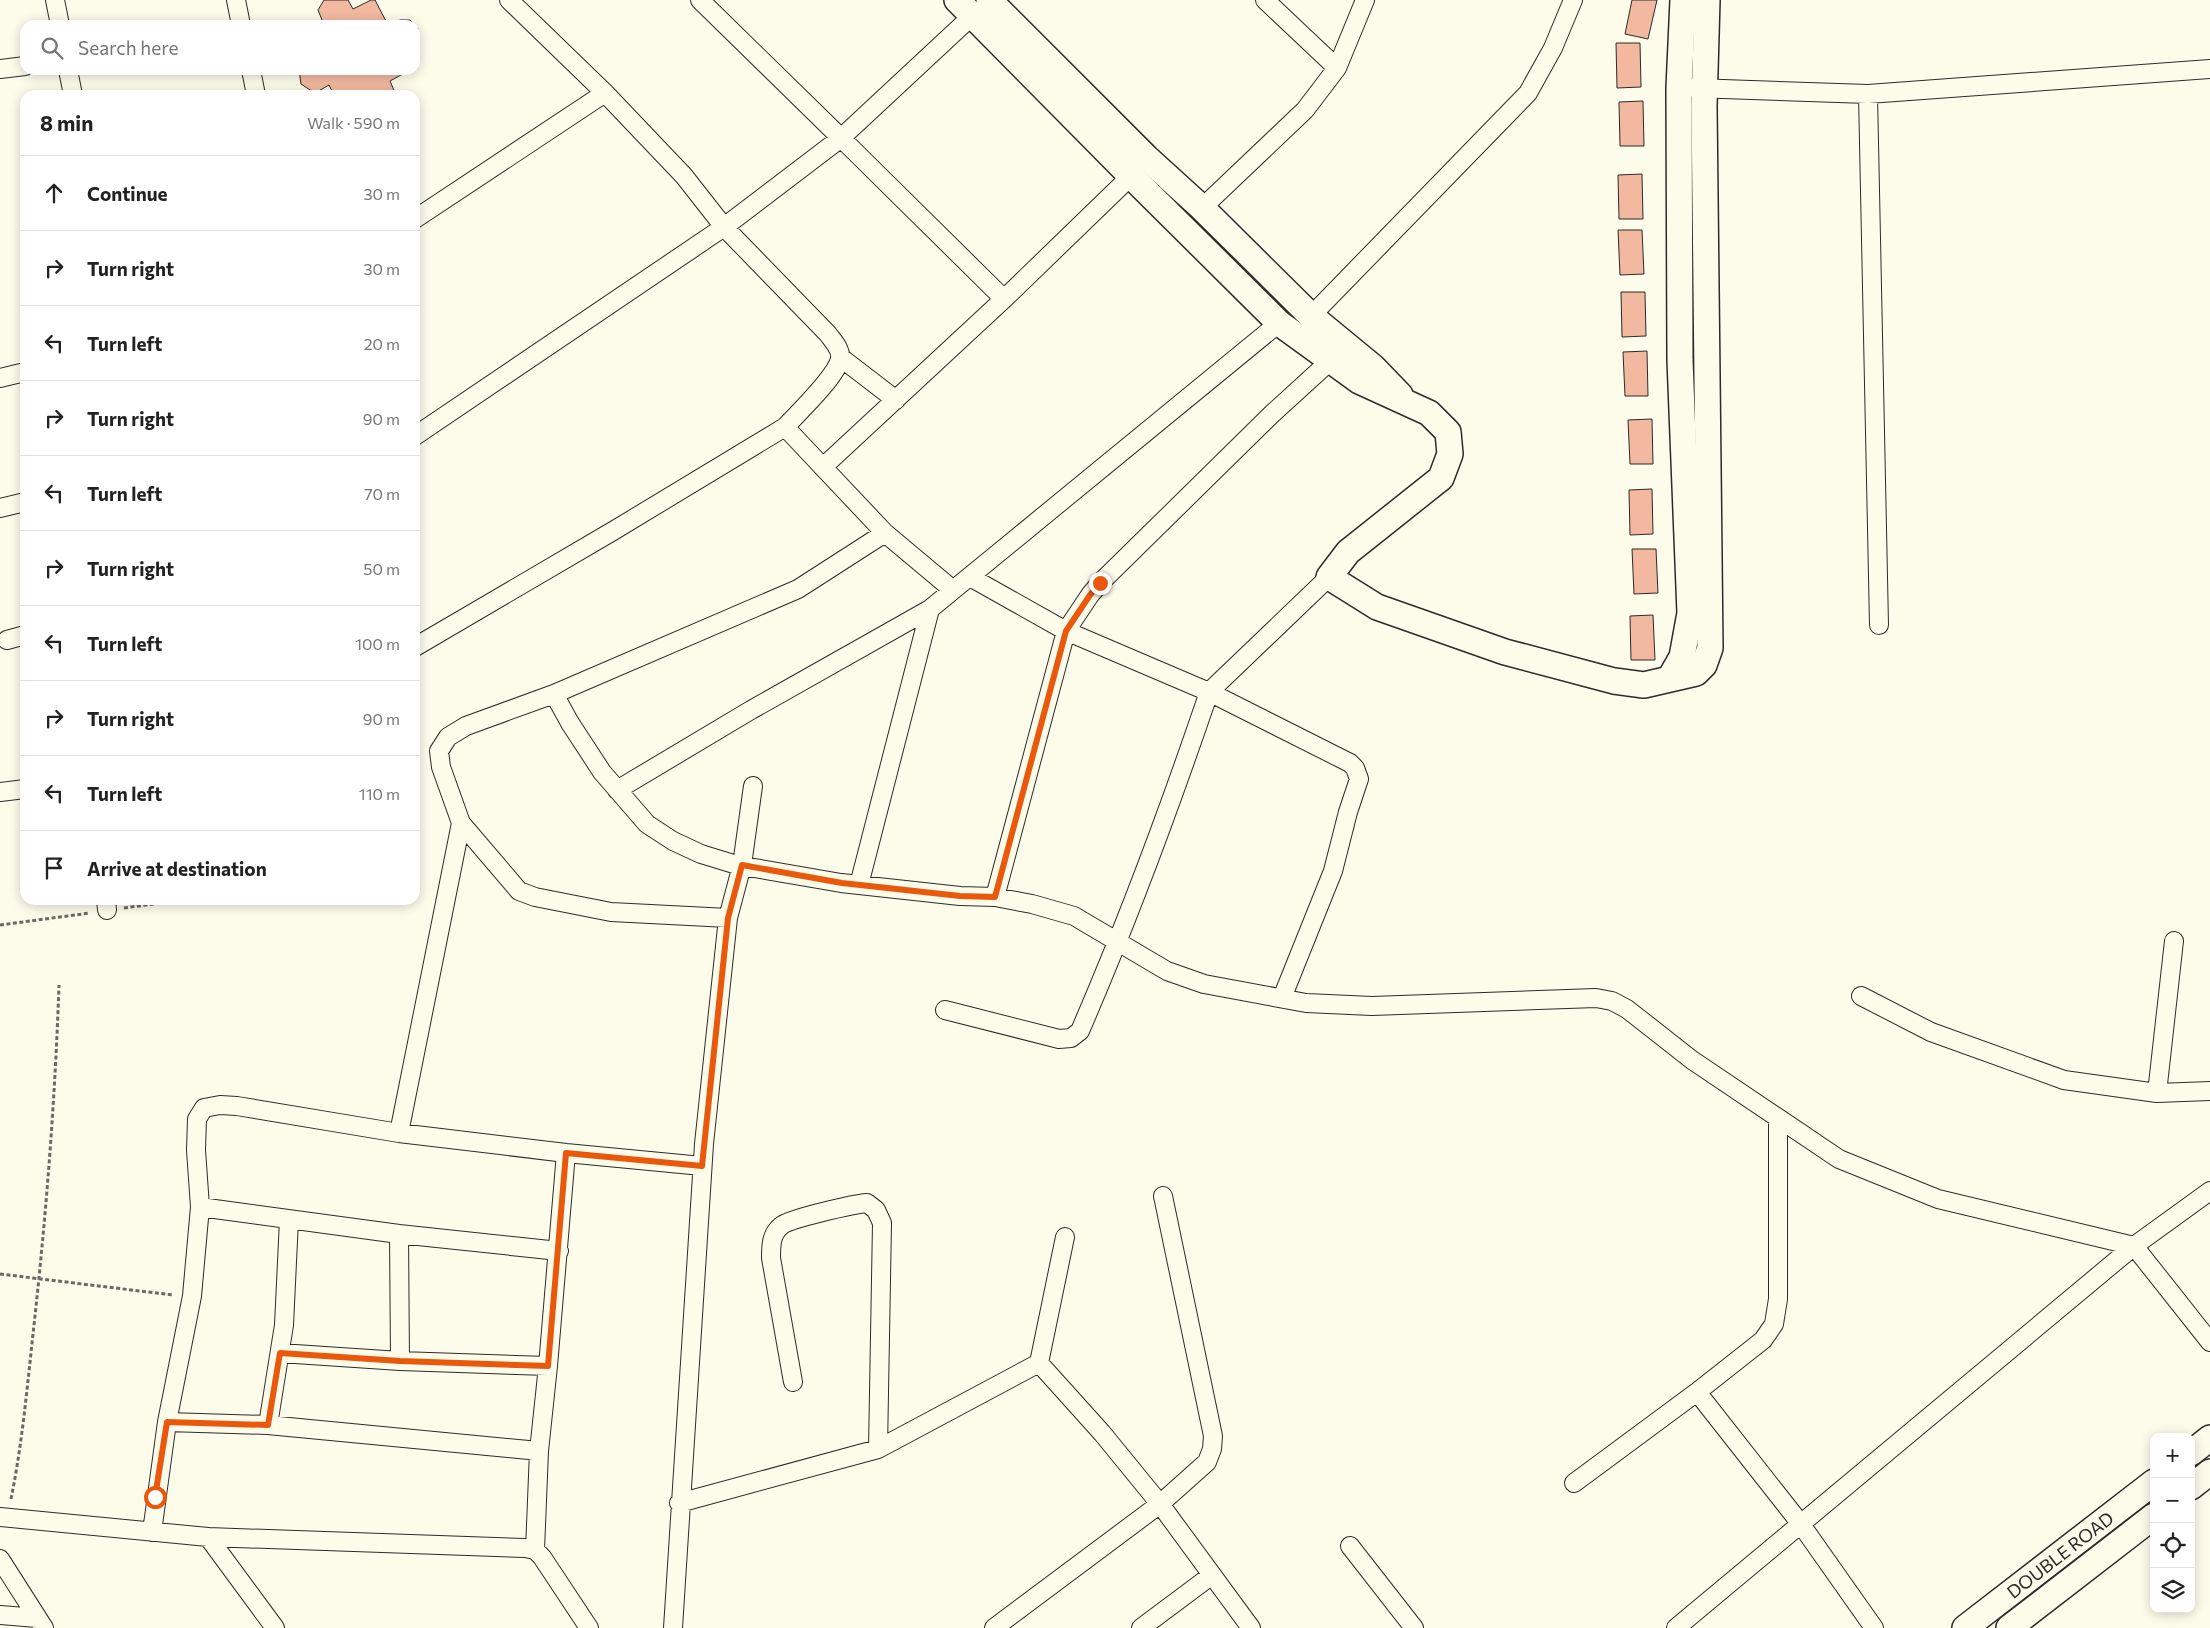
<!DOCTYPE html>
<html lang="en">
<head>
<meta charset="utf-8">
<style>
  :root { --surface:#fff; --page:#f6f6f6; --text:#222; --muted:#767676; --line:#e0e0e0 }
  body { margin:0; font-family:Commissioner,sans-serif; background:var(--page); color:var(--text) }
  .controls { position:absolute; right:15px; bottom:15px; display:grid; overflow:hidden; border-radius:10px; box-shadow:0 2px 12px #0003 }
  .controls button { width:45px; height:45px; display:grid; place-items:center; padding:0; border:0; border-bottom:1px solid var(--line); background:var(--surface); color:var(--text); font:25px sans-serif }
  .stop { position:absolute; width:15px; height:15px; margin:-11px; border:4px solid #ea580c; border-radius:50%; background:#fff }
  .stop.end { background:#ea580c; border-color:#fff; box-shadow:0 1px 5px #0008 }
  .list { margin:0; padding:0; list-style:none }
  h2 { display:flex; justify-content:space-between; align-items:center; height:65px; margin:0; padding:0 20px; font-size:21px }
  h2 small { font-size:16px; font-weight:400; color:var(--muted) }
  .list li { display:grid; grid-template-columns:32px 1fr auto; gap:15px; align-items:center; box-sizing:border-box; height:75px; padding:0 20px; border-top:1px solid var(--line) }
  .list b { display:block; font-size:19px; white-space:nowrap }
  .list em { font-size:16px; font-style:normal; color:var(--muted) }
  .icon { flex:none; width:28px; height:28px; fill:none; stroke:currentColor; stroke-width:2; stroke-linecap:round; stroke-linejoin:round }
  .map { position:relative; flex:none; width:2210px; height:1628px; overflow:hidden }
  .search { position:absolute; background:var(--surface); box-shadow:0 2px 12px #0003; left:20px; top:20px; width:400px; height:55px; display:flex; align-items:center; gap:12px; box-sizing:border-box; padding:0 18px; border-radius:15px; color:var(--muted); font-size:19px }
  .panel { position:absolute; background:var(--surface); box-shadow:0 2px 12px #0003; left:20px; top:90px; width:400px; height:815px; border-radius:15px }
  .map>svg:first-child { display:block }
  .building { fill:#f2b8a0; stroke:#2b2b2b }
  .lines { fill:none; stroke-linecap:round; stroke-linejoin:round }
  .street-casing { stroke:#2b2b2b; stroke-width:20 }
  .secondary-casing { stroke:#2b2b2b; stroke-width:28 }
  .path { stroke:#6a6964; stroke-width:3; stroke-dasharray:4 2.5; stroke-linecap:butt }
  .street { stroke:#fdfbea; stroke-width:18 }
  .secondary { stroke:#fdfbea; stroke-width:25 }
  .route { stroke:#ea580c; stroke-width:6 }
  .labels { text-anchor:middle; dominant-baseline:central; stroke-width:4; stroke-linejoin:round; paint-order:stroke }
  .street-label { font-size:18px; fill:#2b2b2b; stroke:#fdfbea }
</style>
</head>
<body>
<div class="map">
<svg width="2210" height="1628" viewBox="0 0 2210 1628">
  <rect width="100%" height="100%" fill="#fdfbea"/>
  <path class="building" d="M324,0H348L353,9L371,0H375L388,25H324L318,10Z
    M1632,0H1657L1648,39L1625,34Z
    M400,20H410L418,28L419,39L415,46V25H391Z
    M1616,43H1640L1641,87L1617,88Z
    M299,70H410L390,81L396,95H334L329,85L317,92H313L301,84Z
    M1643,101L1644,146H1620L1619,102Z
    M1642,174L1643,219H1619L1618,175Z
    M1618,230H1642L1644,274L1620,275Z
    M1621,292H1645L1646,336L1622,337Z
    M1647,351L1648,396H1625L1623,352Z
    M1652,419L1653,464H1630L1628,420Z
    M1652,489L1653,534L1630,535L1629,490Z
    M1632,549H1656L1658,593L1634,594Z
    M1653,615L1655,660H1631L1630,616Z"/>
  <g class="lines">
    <defs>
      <path id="street" d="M55,0L60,25
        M236,0L241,25
        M700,0L841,138L972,16L982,11
        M1337,68L1365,0
        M0,69L25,66
        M68,70L73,95
        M251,70L256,95
        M1694,88L1868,94L2210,69
        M605,93L684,176L724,227L841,138L1004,299
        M1868,94L1879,625
        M1202,208L1305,110L1337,68L1265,0
        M415,219L605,93L509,0
        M1311,316L1528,93L1553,48L1573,0
        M840,357L896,400
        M0,378L25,372
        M415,436L724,227L828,334C833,341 842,350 840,359C836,377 799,412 785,427
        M823,467L1004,299L1131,176
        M0,508L25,502
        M885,533L953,590
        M970,577L1066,631L1209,692L1329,577
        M7,640L25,635
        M415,647L613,531L785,427L885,533L798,589L554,694L570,723L602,772L647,824L673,841L701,854L737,865L841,883L960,896L995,897L1032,904L1074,916L1167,971L1204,984L1306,1003L1372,1006L1596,998L1612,1001L1627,1009L1692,1060L1839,1159L1938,1199L2134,1246L2210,1342
        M554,694L466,726L448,737L439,751L441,767L461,823L519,891L535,897L611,912L728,918
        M617,790L751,710L930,609L1279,323
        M0,792L25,789
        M859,885L930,609
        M995,897L1066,631L1090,595L1100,583L1273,413L1330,361
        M106,900L107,910
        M1861,996L1931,1032L2064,1080L2157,1093L2210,1091
        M945,1010L1059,1039L1071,1038L1080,1031C1128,920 1170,807 1209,692L1350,763L1355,768L1359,779L1348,812L1333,871L1282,998
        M2157,1093L2174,941
        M399,1133L461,823
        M200,1207L399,1234L400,1361L548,1366
        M399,1234L559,1251
        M280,1353L400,1361
        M1039,1363L1102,1433L1160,1504L1251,1628
        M1697,1392L1800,1523L1874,1628
        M268,1425L284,1325L289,1220
        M878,1449L1039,1363L1065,1237
        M539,1451L548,1366L566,1153
        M1574,1483L1697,1392L1763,1340L1774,1324L1778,1299V1118
        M679,1503L878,1449L882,1223L876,1210L867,1203C854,1204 788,1219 781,1226C771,1234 771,1246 771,1258L793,1382
        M0,1517L208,1537L525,1548L535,1550L542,1557L589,1628
        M152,1532L167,1422
        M208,1537L275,1628
        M1350,1546L1414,1628
        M535,1550L539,1451L268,1425L167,1422L192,1296L200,1207L196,1150L197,1119L204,1108L220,1105L237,1106L399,1133L566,1153L702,1166
        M0,1559L44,1628
        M0,1615L37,1618
        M673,1628L704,1144L728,918L742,865L753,786
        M994,1628L1160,1504L1207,1462L1212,1449L1213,1436L1163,1196
        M1141,1628L1212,1575
        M1676,1628L2134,1246L2210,1191"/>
      <g id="secondary">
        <path d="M957,0L1131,176L1279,323L1359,381L1429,413L1448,432L1450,454L1441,478L1348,552L1329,577L1377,607L1505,652L1614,681L1644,685L1696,673L1704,665L1710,648L1704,106L1707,0"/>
        <path d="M989,0L1146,157L1202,208L1311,316L1373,367L1400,395"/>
        <path d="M1670,678L1682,657L1690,613L1680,360L1679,88L1683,0"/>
        <path d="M2191,1453L2210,1438"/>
        <path d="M2191,1487L2210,1472"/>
        <path id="s1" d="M1965,1628L2154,1482"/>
        <path d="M2009,1628L2154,1516"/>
      </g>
    </defs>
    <use href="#street" class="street-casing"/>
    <use href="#secondary" class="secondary-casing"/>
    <path class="path" d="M124,908L182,900
      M0,925L90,913
      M0,1274L173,1295
      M11,1499C22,1445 27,1389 33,1334C46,1218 55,1102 59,985"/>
    <use href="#street" class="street"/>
    <use href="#secondary" class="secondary"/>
  </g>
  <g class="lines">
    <path class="route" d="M155,1497L167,1422L268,1425L280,1353L400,1361L548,1366L566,1153L702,1166L728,918L742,865L842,883L960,896L995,897L1066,631L1090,595L1100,583"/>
  </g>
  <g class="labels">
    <g class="street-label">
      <text stroke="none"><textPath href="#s1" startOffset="120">DOUBLE ROAD</textPath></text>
    </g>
  </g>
</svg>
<div class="controls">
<button>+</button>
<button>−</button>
<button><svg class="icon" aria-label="locate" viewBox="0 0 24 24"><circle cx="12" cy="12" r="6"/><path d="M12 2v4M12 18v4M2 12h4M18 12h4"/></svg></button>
<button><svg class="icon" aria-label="layers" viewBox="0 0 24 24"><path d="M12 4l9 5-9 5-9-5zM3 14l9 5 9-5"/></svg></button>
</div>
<div class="stop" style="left:155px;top:1497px"></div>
<div class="stop end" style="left:1100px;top:583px"></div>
<div class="search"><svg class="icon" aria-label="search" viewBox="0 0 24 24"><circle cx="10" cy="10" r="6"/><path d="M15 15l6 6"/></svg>Search here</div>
<section class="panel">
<h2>8 min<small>Walk · 590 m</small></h2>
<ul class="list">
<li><svg class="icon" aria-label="ahead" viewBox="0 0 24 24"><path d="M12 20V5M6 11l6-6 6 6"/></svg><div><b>Continue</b></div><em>30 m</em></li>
<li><svg class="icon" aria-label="right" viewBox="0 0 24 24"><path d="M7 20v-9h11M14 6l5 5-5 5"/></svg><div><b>Turn right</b></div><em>30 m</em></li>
<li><svg class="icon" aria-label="left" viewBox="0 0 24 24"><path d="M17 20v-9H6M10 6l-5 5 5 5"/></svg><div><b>Turn left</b></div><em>20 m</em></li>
<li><svg class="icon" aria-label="right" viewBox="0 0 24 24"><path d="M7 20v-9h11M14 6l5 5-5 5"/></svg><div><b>Turn right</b></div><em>90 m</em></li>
<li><svg class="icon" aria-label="left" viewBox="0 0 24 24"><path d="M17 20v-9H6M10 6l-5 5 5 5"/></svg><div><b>Turn left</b></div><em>70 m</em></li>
<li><svg class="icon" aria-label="right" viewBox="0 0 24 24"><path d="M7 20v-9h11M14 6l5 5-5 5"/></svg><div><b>Turn right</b></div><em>50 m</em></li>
<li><svg class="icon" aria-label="left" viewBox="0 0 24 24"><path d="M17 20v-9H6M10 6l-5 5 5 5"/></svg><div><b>Turn left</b></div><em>100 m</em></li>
<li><svg class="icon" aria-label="right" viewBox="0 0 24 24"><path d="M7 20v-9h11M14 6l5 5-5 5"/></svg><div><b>Turn right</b></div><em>90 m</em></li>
<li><svg class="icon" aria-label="left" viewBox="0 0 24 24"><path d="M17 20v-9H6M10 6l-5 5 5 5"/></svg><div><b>Turn left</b></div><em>110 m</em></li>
<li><svg class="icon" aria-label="arrive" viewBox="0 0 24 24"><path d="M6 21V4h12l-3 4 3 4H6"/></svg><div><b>Arrive at destination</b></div></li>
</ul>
</section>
</div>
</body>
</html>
